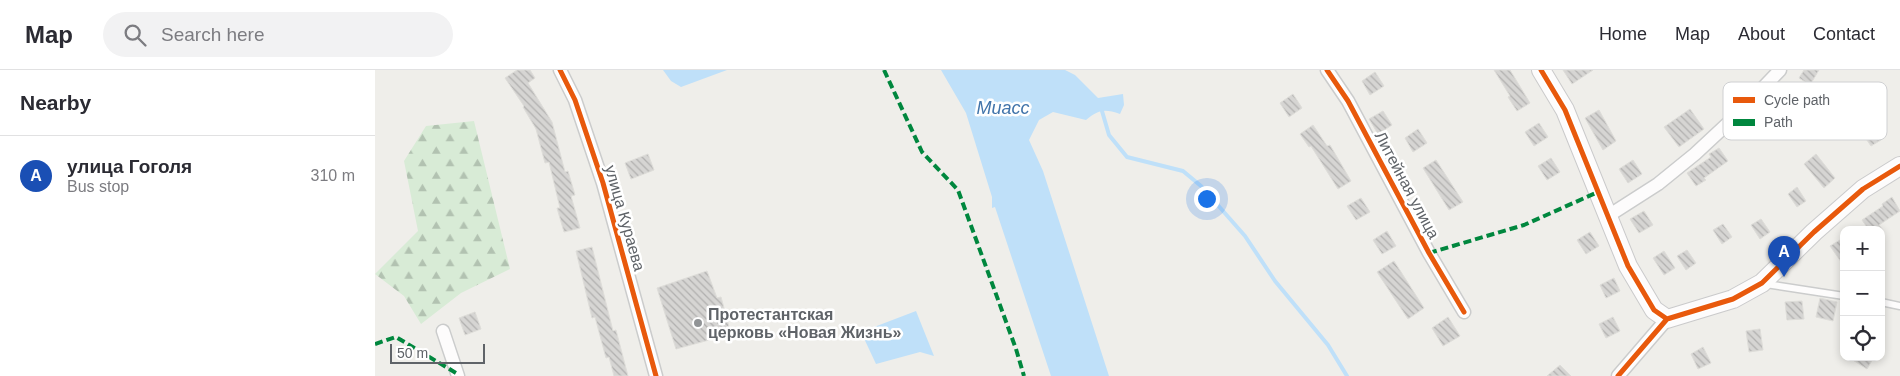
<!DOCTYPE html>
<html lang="en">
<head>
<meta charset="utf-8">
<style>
  :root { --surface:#fff; --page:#f2f2f3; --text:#2b2b33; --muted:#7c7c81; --line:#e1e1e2; --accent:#0b8043 }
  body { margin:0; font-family:Helvetica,sans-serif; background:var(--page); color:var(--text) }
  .controls { position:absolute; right:15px; bottom:15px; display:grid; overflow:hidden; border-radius:10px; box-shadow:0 2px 8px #0003 }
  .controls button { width:45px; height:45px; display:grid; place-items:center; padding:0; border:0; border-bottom:1px solid var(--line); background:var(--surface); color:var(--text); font:25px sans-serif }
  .scale { position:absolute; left:15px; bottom:12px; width:95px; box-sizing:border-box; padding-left:5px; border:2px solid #5f6368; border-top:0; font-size:14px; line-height:18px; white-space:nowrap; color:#5f6368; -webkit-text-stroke:4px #fff; paint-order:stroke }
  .you { position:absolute; left:831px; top:128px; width:18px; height:18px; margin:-12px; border:4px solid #fff; border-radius:50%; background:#1a73e8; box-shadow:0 0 0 8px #1a73e833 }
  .badge { display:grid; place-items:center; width:32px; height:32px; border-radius:50%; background:var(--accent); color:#fff; font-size:16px; font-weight:700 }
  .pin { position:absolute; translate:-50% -41px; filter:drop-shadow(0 1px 2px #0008) }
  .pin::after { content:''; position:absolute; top:26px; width:18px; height:15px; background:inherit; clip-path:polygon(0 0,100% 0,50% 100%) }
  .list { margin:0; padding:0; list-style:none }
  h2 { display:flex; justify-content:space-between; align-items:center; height:65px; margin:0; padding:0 20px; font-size:21px }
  h2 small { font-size:16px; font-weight:400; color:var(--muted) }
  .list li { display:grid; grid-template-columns:32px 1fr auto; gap:15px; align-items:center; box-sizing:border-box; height:80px; padding:0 20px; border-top:1px solid var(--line) }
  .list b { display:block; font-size:19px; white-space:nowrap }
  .list p { margin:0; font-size:16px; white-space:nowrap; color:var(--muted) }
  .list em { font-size:16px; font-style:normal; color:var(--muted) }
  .icon { flex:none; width:28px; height:28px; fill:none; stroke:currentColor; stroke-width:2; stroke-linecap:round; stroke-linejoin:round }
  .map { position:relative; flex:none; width:1525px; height:306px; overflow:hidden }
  header { display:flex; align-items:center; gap:30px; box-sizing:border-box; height:70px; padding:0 25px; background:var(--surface); border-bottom:1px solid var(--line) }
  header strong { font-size:24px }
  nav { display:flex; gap:28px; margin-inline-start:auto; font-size:18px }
  .search { width:350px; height:45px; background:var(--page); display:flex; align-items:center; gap:12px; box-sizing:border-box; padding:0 18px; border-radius:28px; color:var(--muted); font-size:19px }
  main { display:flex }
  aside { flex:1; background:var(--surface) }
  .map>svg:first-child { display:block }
  .forest { fill:url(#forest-firs) }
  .water { fill:#bfe0f9 }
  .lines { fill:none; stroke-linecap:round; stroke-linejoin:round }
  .stream { stroke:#bfe0f9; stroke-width:4 }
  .building { fill:url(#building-back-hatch); stroke:#deddd9 }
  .lane-casing { stroke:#cbcccc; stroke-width:9 }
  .street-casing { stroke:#cbcccc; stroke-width:15 }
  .secondary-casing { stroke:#cacacb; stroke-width:20 }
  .lane { stroke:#fdfcfc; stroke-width:6 }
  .street { stroke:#fdfcfc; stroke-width:12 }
  .secondary { stroke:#fdfcfc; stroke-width:18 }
  .quiet { stroke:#00873e; stroke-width:4; stroke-dasharray:8 4; stroke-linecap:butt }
  .cycleway-casing { stroke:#fff; stroke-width:8 }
  .cycleway { stroke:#e8590c; stroke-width:5 }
  .poi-dot { fill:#919496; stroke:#fff; stroke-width:2 }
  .labels { text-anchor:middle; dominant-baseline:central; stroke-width:5; stroke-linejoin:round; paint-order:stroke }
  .street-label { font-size:16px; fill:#5f6368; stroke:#fff }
  .poi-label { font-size:16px; font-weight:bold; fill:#5f6368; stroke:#fff; text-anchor:start }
  .water-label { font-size:18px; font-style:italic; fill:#4174aa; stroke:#fff }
  .key { fill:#fff; stroke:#cfd0d2; stroke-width:1 }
  .key-label { font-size:14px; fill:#5f6368 }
</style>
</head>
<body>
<header>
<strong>Map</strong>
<div class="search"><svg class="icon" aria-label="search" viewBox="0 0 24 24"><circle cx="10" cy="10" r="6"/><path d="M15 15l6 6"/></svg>Search here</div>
<nav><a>Home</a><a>Map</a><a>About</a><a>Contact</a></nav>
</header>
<main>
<aside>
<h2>Nearby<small></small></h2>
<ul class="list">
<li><span class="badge" style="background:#1a4fb4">A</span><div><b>улица Гоголя</b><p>Bus stop</p></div><em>310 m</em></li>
</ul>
</aside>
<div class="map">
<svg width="1525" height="306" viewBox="0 0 1525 306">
  <defs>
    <pattern id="forest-firs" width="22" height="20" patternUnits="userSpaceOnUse" patternTransform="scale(1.25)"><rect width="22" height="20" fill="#d8ebd6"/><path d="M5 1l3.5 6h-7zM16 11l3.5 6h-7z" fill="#b2c2b1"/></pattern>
    <pattern id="building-back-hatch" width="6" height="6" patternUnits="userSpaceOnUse" patternTransform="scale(1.25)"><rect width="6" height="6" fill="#d6d5d3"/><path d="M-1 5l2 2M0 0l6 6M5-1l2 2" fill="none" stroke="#b1b0af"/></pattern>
  </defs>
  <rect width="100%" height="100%" fill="#efeeea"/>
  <path class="forest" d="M99,51L135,199L86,223L46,254L29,226L0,204L43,161L29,91L51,56Z"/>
  <path class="water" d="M288,0H352L306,17L296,11Z
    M566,0H690L700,5L723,28L748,24L749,35L745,44C730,39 724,39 711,50L678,42L664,50L654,70L668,101L734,306H676L620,137L617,138V127L591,43Z
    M541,241L559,286L545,282L501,294L486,262Z"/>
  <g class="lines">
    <path class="stream" d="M727,41L734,65L752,87L808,101L826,116L870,166L900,211L953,275L972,306"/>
  </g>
  <path class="building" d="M142,0H155L160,8L153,13L177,52L190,102L193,101L200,125L196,126L205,158L189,162L182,138H185L174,92L170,93L161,59L148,37L149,36L130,8Z
    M1119,0H1135L1155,33L1142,41L1133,27L1135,26Z
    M1188,0H1218L1197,14Z
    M1429,0H1444L1435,15L1424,8Z
    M1000,2L1009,16L995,25L987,11Z
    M918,24L927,38L914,47L905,33Z
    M1315,39L1329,59L1304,77L1289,57Z
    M1224,40L1241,71L1228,80L1210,48Z
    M1008,41L1017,55L1003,64L994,49Z
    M1164,53L1173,67L1159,76L1150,62Z
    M938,55L952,76L955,75L976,111L963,119L936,76L934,77L925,64Z
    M1497,56L1506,70L1496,76L1487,63Z
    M1043,59L1052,73L1038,82L1030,68Z
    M1344,78L1353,91L1329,108L1331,110L1321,116L1312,103L1336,87L1334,84Z
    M273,84L279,100L256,109L250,93Z
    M1441,84L1460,108L1449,118L1429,94Z
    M1176,88L1185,102L1172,110L1163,96Z
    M1061,90L1088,132L1074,140L1048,98Z
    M1258,90L1267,104L1253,113L1244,99Z
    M1422,117L1431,131L1422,137L1413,124Z
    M1517,127L1525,141L1504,155L1508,160H1494L1487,150L1508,136L1507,134Z
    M986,128L995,142L981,150L972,136Z
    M1269,141L1278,155L1264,163L1255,149Z
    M1386,149L1395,162L1385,169L1376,155Z
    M1348,154L1357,167L1347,174L1338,160Z
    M1012,161L1021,176L1007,184L998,170Z
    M1215,162L1224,176L1211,184L1202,170Z
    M1465,170L1469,175V196L1455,176Z
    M217,177L238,261L241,260L253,306H239L234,287L231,288L220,247L217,248L201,181Z
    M1312,180L1321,193L1311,200L1302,186Z
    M1289,181L1300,198L1289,205L1278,188Z
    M1019,191L1049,238L1033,249L1002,202Z
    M332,201L342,228L346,227L356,264L301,279L282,218Z
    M1239,208L1245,221L1231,228L1225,215Z
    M1445,228L1462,232L1458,251L1441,247Z
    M1427,231L1429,249L1412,250L1410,232Z
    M100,242L106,259L90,265L84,248Z
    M1073,247L1085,266L1068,276L1057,258Z
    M1238,247L1245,261L1231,268L1224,254Z
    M1385,259L1388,280L1374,282L1371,261Z
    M1328,277L1336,293L1323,299L1316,284Z
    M1473,287H1499L1492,299Z
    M1185,295L1196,306H1172Z"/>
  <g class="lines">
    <defs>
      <path id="lane" d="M1391,214L1469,226
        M1506,232L1525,236"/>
      <path id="street" d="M185,0L200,30L228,113L281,306
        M952,0L973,31L1054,183L1089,242
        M1233,146L1283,114L1320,84L1364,43L1405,0
        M68,261L83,306
        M1243,306L1292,249"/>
      <path id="secondary" d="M1166,0L1190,40L1253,196L1279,240L1292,249L1358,229L1387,213L1439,162L1488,119L1525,96"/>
    </defs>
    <use href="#lane" class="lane-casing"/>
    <use href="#street" class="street-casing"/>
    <use href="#secondary" class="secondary-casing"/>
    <use href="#lane" class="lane"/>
    <use href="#street" class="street"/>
    <use href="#secondary" class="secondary"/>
    <path class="quiet" d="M509,0L547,82L583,120L641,279L649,306
      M1054,183L1149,155L1223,122
      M0,274L21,267L81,303"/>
    <defs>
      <path id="cycleway" d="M185,0L200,30L228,113L281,306
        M952,0L973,31L1054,183L1089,242
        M1166,0L1190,40L1253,196L1279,240L1292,249
        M1243,306L1292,249L1358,229L1387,213L1439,162L1488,119L1525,96"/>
    </defs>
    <use href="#cycleway" class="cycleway-casing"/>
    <use href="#cycleway" class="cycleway"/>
  </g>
  <circle class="poi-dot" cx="323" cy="253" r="5"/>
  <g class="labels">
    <g class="street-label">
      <text transform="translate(1032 115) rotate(62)">Литейная улица</text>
      <text transform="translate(250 148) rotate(74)">улица Кураева</text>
    </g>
    <g class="poi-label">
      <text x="333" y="244">Протестантская<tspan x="333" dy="18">церковь «Новая Жизнь»</tspan></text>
    </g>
    <g class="water-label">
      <text x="628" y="38">Миасс</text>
    </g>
  </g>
  <rect x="1348" y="12" width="164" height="58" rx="8" class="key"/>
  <rect x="1358" y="27" width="22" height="6" fill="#e8590c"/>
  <rect x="1358" y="49" width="22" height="7" fill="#00873e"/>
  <g class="key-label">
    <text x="1389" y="35">Cycle path</text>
    <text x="1389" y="57">Path</text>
  </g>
</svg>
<div class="controls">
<button>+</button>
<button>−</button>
<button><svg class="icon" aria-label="locate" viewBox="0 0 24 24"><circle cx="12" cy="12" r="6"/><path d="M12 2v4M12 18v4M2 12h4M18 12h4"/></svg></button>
</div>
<div class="scale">50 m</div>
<div class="you"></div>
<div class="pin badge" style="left:1409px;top:207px;background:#1a4fb4">A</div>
</div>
</main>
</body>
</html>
